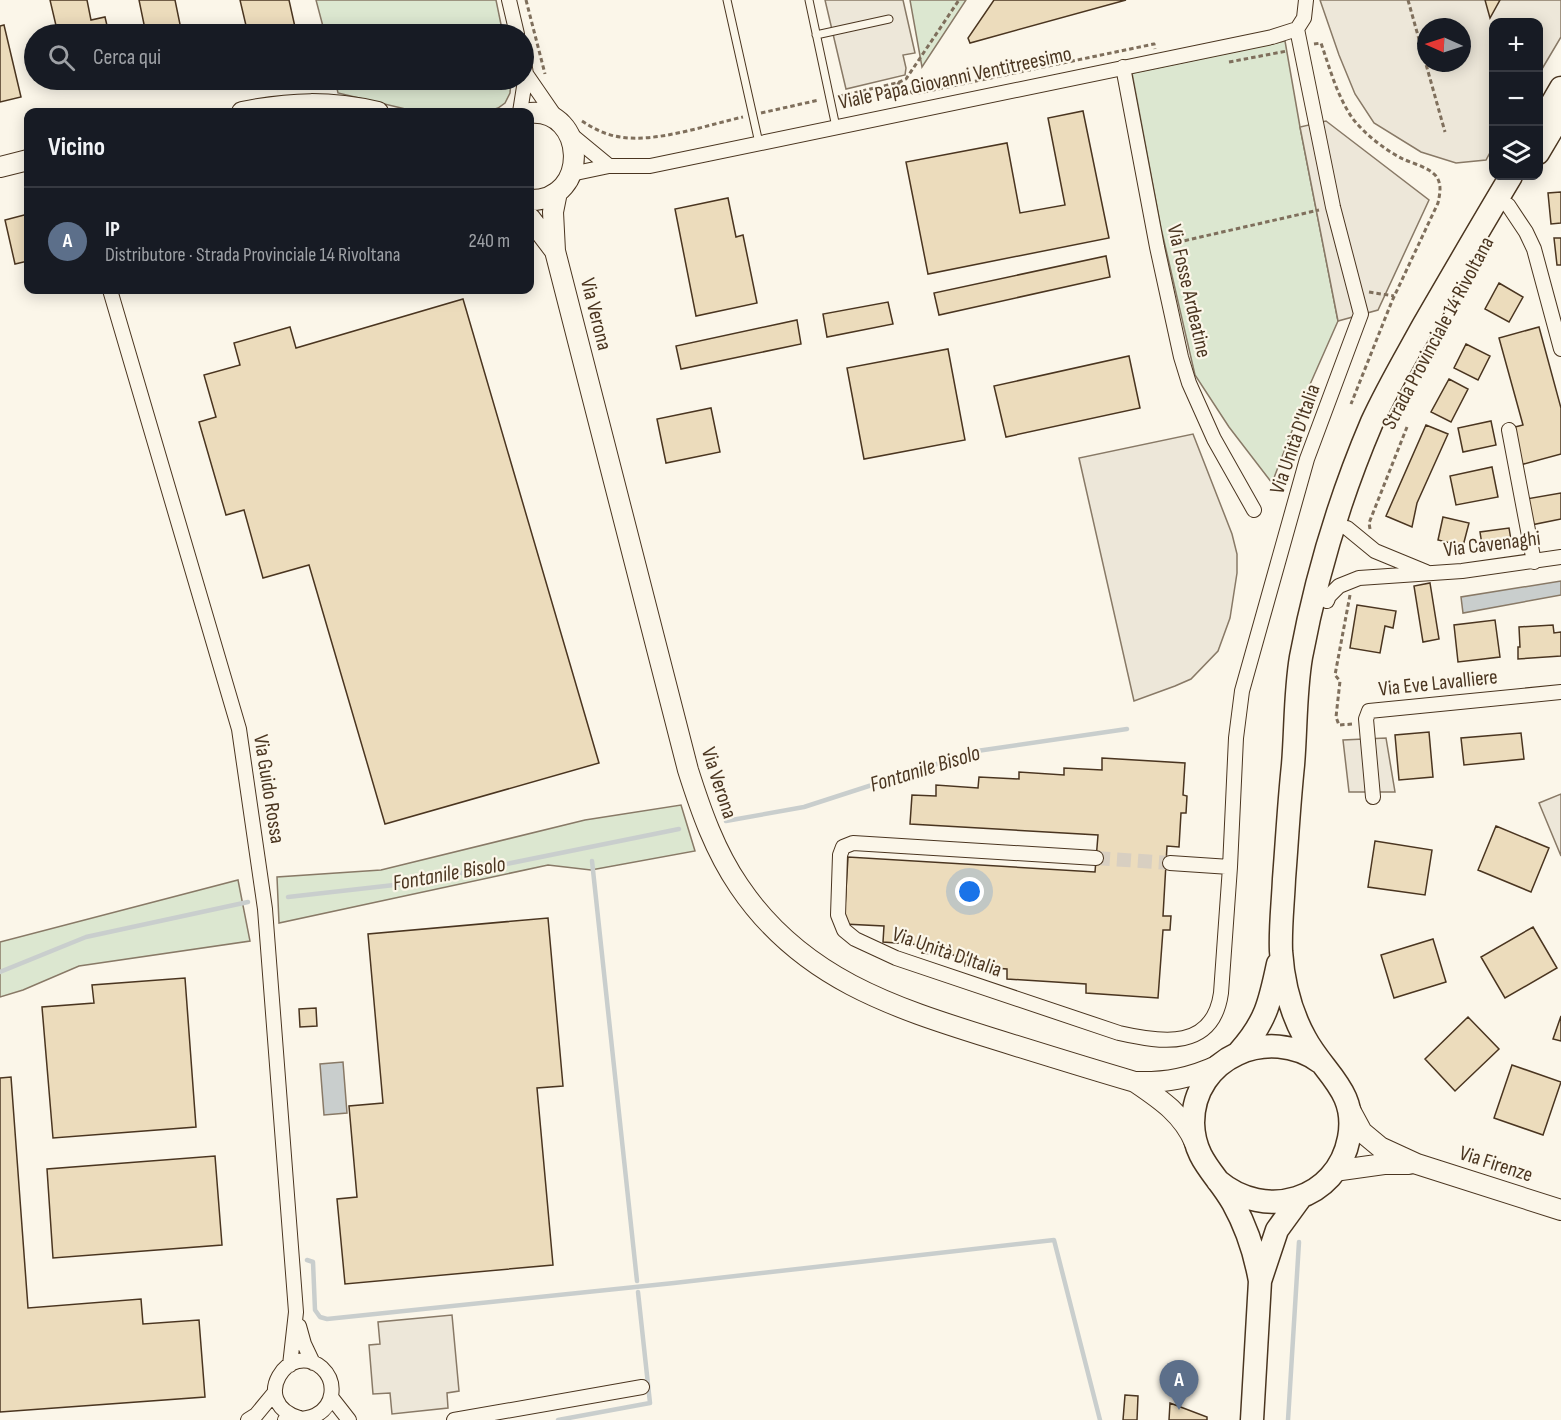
<!DOCTYPE html>
<html lang="it">
<head>
<meta charset="utf-8">
<style>
  :root { --surface:#171b24; --page:#242831; --text:#f1f3f6; --muted:#9ea1a6; --line:#363941; --accent:#0b8043 }
  body { margin:0; font-family:"Sofia Sans Condensed",sans-serif; background:var(--page); color:var(--text) }
  .controls { position:absolute; right:18px; top:18px; display:grid; overflow:hidden; border-radius:12px; box-shadow:0 3px 15px #0003 }
  .controls button { width:54px; height:54px; display:grid; place-items:center; padding:0; border:0; border-bottom:2px solid var(--line); background:var(--surface); color:var(--text); font:30px sans-serif }
  .compass { position:absolute; left:1417px; top:18px; width:54px; height:54px; border-radius:50%; background:var(--surface); box-shadow:0 3px 15px #0003; rotate:273deg }
  .you { position:absolute; left:970px; top:892px; width:21px; height:21px; margin:-15px; border:4px solid #fff; border-radius:50%; background:#1a73e8; box-shadow:0 0 0 9px #1a73e833 }
  .badge { display:grid; place-items:center; width:39px; height:39px; border-radius:50%; background:var(--accent); color:#fff; font-size:20px; font-weight:700 }
  .pin { position:absolute; translate:-50% -50px; filter:drop-shadow(0 2px 3px #0008) }
  .pin::after { content:''; position:absolute; top:32px; width:21px; height:18px; background:inherit; clip-path:polygon(0 0,100% 0,50% 100%) }
  .list { margin:0; padding:0; list-style:none }
  h2 { display:flex; justify-content:space-between; align-items:center; height:78px; margin:0; padding:0 24px; font-size:26px }
  h2 small { font-size:20px; font-weight:400; color:var(--muted) }
  .list li { display:grid; grid-template-columns:39px 1fr auto; gap:18px; align-items:center; box-sizing:border-box; height:108px; padding:0 24px; border-top:2px solid var(--line) }
  .list b { display:block; font-size:22px; white-space:nowrap }
  .list p { margin:0; font-size:20px; white-space:nowrap; color:var(--muted) }
  .list em { font-size:20px; font-style:normal; color:var(--muted) }
  .icon { flex:none; width:33px; height:33px; fill:none; stroke:currentColor; stroke-width:2; stroke-linecap:round; stroke-linejoin:round }
  .map { position:relative; flex:none; width:1561px; height:1420px; overflow:hidden }
  .search { position:absolute; background:var(--surface); box-shadow:0 3px 15px #0003; left:24px; top:24px; width:510px; height:66px; display:flex; align-items:center; gap:15px; box-sizing:border-box; padding:0 21px; border-radius:33px; color:var(--muted); font-size:22px }
  .panel { position:absolute; background:var(--surface); box-shadow:0 3px 15px #0003; left:24px; top:108px; width:510px; height:186px; border-radius:12px }
  .map>svg:first-child { display:block }
  .green { fill:#dce7d0; stroke:#887966; stroke-width:1.5 }
  .parking { fill:#ede7d9; stroke:#887966; stroke-width:1.5; fill-rule:evenodd }
  .water { fill:#c9cecd; stroke:#887966; stroke-width:1.5 }
  .lines { fill:none; stroke-linecap:round; stroke-linejoin:round }
  .stream { stroke:#c9cecd; stroke-width:4.5 }
  .building { fill:#ecdcbc; stroke:#4a3520; stroke-width:1.5 }
  .street-tunnel { stroke:#d8cfc1; stroke-width:14; stroke-dasharray:14 7; stroke-linecap:butt }
  .lane-casing { stroke:#4a3520; stroke-width:9 }
  .street-casing { stroke:#4a3520; stroke-width:16 }
  .secondary-casing { stroke:#4a3520; stroke-width:22 }
  .primary-casing { stroke:#4a3520; stroke-width:25 }
  .path { stroke:#7f6f5c; stroke-width:3; stroke-dasharray:4.5 3; stroke-linecap:butt }
  .lane { stroke:#fbf6e9; stroke-width:7 }
  .street { stroke:#fbf6e9; stroke-width:14 }
  .secondary { stroke:#fbf6e9; stroke-width:20 }
  .primary { stroke:#fbf6e9; stroke-width:22 }
  .labels { text-anchor:middle; dominant-baseline:central; stroke-width:4.5; stroke-linejoin:round; paint-order:stroke }
  .street-label { font-size:21px; fill:#4a3520; stroke:#fbf6e9 }
  .water-label { font-size:22px; font-style:italic; fill:#4a3520; stroke:#fbf6e9 }
</style>
</head>
<body>
<div class="map">
<svg width="1561" height="1420" viewBox="0 0 1561 1420">
  <rect width="100%" height="100%" fill="#fbf6e9"/>
  <path class="green" d="M316,0H496L503,34H325Z
    M910,0H966L922,67Z
    M1285,41L1300,127L1338,321L1308,389L1272,483L1229,427L1195,375L1161,228L1132,73Z
    M335,80H511L510,93L505,103L498,108L486,112H418L338,93Z
    M681,805L695,851L591,870L548,865L279,923L277,877L381,870L585,820Z
    M238,880L250,941L79,966L23,990L0,997V942Z"/>
  <path class="parking" d="M825,0H903L915,53L903,55L906,68L905,75L846,89Z
    M1320,0H1561V37L1539,74L1538,22H1494L1493,147L1486,160L1456,163L1421,152L1374,123L1355,94L1339,55ZM1426,27H1462V63H1426Z
    M1326,121L1429,200L1378,310L1338,321L1300,127Z
    M1193,434L1232,534L1237,554V573L1230,618L1218,651L1191,679L1175,686L1134,701L1079,458Z
    M1386,738L1395,792H1349L1343,740Z
    M1561,794V856L1539,803Z
    M452,1315L459,1391L447,1393L448,1408L392,1414L390,1393L373,1394L369,1345L380,1344L378,1322Z"/>
  <path class="water" d="M1561,581V595L1463,613L1461,597Z
    M343,1062L347,1113L324,1115L320,1064Z"/>
  <g class="lines">
    <path class="stream" d="M726,821L804,807L977,751L1127,729
      M592,861L637,1281
      M288,897L412,883L679,829
      M0,972L86,937L248,902
      M307,1260L313,1262L315,1310L320,1317L327,1319L674,1283L1054,1240L1100,1420
      M558,1420L650,1403L638,1292
      M1288,1420L1299,1242"/>
  </g>
  <path class="building" d="M50,0H87L91,20L105,17L109,34H58Z
    M139,0H175L182,34H146Z
    M240,0H289L295,27L262,34H248Z
    M994,0H1126L970,43L968,38Z
    M1485,0H1500L1490,18Z
    M4,25L21,97L0,102V26Z
    M1083,111L1109,238L928,274L906,162L1007,143L1020,213L1065,205L1048,118Z
    M1561,192V223L1551,224L1548,193Z
    M728,198L736,237L743,235L757,303L696,316L675,209Z
    M28,214V261L15,264L5,220Z
    M1554,238H1561V265H1557Z
    M1106,256L1110,277L939,315L934,293Z
    M1499,283L1523,297L1509,322L1485,309Z
    M463,299L599,763L385,824L309,565L263,578L244,510L226,515L199,422L216,417L204,375L240,365L234,343L290,327L296,348Z
    M888,302L893,324L827,337L823,314Z
    M797,320L801,344L681,369L676,346Z
    M1539,327L1561,408V454L1520,465L1511,428L1523,425L1499,338Z
    M1466,344L1490,356L1478,380L1454,368Z
    M948,349L965,440L864,459L847,368Z
    M1129,356L1140,408L1006,437L994,386Z
    M1449,379L1468,389L1451,422L1431,412Z
    M711,408L720,452L666,463L657,419Z
    M1491,421L1496,445L1463,452L1458,428Z
    M1426,425L1448,434L1417,503L1412,527L1386,516Z
    M1492,467L1498,497L1456,505L1450,476Z
    M1561,493V519L1531,525L1526,499Z
    M1443,517L1469,523L1463,546L1438,540Z
    M1509,528L1512,546L1483,551L1480,532Z
    M1430,583L1439,639L1423,642L1414,586Z
    M1357,605L1396,611L1393,628L1385,626L1380,653L1350,648Z
    M1495,620L1500,657L1458,662L1454,625Z
    M1553,625L1554,633L1561,632V656L1518,659V647H1520L1519,627Z
    M1429,732L1433,777L1399,780L1395,735Z
    M1521,733L1524,759L1464,765L1461,738Z
    M1102,758L1185,763L1183,795L1187,796L1186,813H1181L1179,847L1167,846L1163,916H1171L1170,930H1163L1158,998L1086,993V984L1007,979V969L965,966V956L922,953L923,945L883,942L884,926L844,924L848,857L1095,872L1098,835L910,824L912,795L936,796V785L978,788L979,777L1019,779V772L1064,775V768L1102,770Z
    M1496,826L1549,848L1531,892L1478,870Z
    M1375,841L1432,850L1425,895L1368,887Z
    M548,918L563,1086L537,1088L553,1265L345,1284L337,1199L357,1197L349,1106L383,1103L368,934Z
    M1533,927L1557,968L1505,998L1481,957Z
    M1433,939L1446,982L1394,998L1381,955Z
    M185,978L196,1127L53,1138L42,1007L94,1003L92,985Z
    M316,1008L317,1026L300,1027L299,1009Z
    M1561,1016V1041L1553,1039Z
    M1468,1017L1499,1049L1455,1091L1425,1059Z
    M1512,1065L1561,1082L1543,1135L1494,1118Z
    M11,1077L28,1308L141,1299L143,1324L199,1320L205,1397L0,1412V1078Z
    M215,1156L222,1245L53,1258L47,1169Z
    M1125,1395L1138,1396L1137,1420H1123Z
    M1170,1403L1207,1417V1420H1169Z"/>
  <g class="lines">
    <path class="street-tunnel" d="M1096,858L1170,863"/>
    <defs>
      <path id="lane" d="M727,0L759,143
        M809,0L836,127
        M816,35L889,19"/>
      <path id="street" d="M509,0L517,34
        M1123,67L1157,247L1181,357L1189,383L1214,439L1254,510
        M526,74L557,119
        M520,112L526,74L524,62
        M569,133L609,166
        M571,174L609,166H650L1272,37L1297,29L1304,18L1306,0
        M1508,205L1526,232L1534,249L1561,349
        M110,290L239,729L265,909L296,1312L290,1365
        M1509,430L1534,562
        M1347,528L1375,551L1426,572
        M1327,601L1329,596L1339,586L1359,578L1462,571L1561,557
        M1373,797L1366,719L1369,711L1561,692
        M1096,858L853,843L843,847L840,855L838,915L844,930L855,939L896,958L1119,1033C1163,1043 1213,1050 1221,993L1230,867L1236,738L1242,691L1307,459L1361,314L1333,207L1297,29
        M1170,863L1230,867
        M299,1326L304,1344L313,1363
        M331,1397L349,1420
        M248,1420L256,1415L275,1392
        M285,1420C295,1419 307,1420 316,1415C334,1406 337,1382 322,1368C289,1339 248,1402 299,1418
        M454,1420L642,1387"/>
      <path id="secondary" d="M242,112C292,102 329,101 378,112
        M530,113C586,108 591,201 530,200
        M0,167L28,160
        M557,192L553,212L555,251L688,770C701,811 715,851 739,886C801,978 892,1007 991,1038C1039,1053 1087,1068 1135,1082C1160,1099 1183,1114 1195,1143
        M530,218L555,251
        M1135,1082C1166,1083 1191,1078 1219,1065
        M1349,1108L1362,1132L1380,1147L1417,1164L1561,1210
        M1334,1171L1384,1164H1409"/>
      <path id="primary" d="M1539,126L1561,88
        M1538,153L1561,114
        M1239,1052C1266,1022 1270,1002 1278,964
        M1218,1181C1265,1221 1337,1201 1349,1138C1358,1091 1324,1074 1305,1038C1290,1011 1283,981 1281,951C1280,928 1283,903 1284,879C1287,841 1289,803 1293,765C1296,729 1295,693 1301,657C1316,577 1340,497 1372,422C1387,389 1406,357 1423,326C1452,276 1481,226 1511,176
        M1260,1281C1255,1253 1247,1228 1233,1203C1217,1174 1194,1161 1193,1123C1193,1057 1269,1025 1320,1062
        M1252,1420L1260,1281L1277,1230L1301,1197"/>
    </defs>
    <use href="#lane" class="lane-casing"/>
    <use href="#street" class="street-casing"/>
    <use href="#secondary" class="secondary-casing"/>
    <use href="#primary" class="primary-casing"/>
    <path class="path" d="M526,0L545,74
      M1408,0L1445,132
      M1314,44L1321,43C1330,69 1337,96 1353,119C1366,135 1385,150 1403,159C1414,164 1428,167 1436,176C1442,184 1440,193 1438,203L1392,301L1351,404
      M1229,62L1287,51
      M897,83L914,94L1154,44L1155,49
      M310,89L313,80
      M840,96L897,83L906,79L959,0
      M761,113L819,100
      M582,121C594,129 606,135 620,137C656,143 707,125 743,117
      M1170,244L1319,210
      M1369,292L1394,296
      M1370,529L1369,523L1407,427
      M1350,595L1335,675L1340,681L1336,717L1339,725L1353,724"/>
    <use href="#lane" class="lane"/>
    <use href="#street" class="street"/>
    <use href="#secondary" class="secondary"/>
    <use href="#primary" class="primary"/>
  </g>
  <g class="labels">
    <g class="street-label">
      <text transform="translate(955 78) rotate(-12)">Viale Papa Giovanni Ventitreesimo</text>
      <text transform="translate(1189 291) rotate(77)">Via Fosse Ardeatine</text>
      <text transform="translate(596 314) rotate(76)">Via Verona</text>
      <text transform="translate(1438 333) rotate(-62)">Strada Provinciale 14 Rivoltana</text>
      <text transform="translate(1295 439) rotate(-71)">Via Unità D'Italia</text>
      <text transform="translate(1492 544) rotate(-7)">Via Cavenaghi</text>
      <text transform="translate(1438 683) rotate(-6)">Via Eve Lavalliere</text>
      <text transform="translate(719 783) rotate(72)">Via Verona</text>
      <text transform="translate(269 789) rotate(81)">Via Guido Rossa</text>
      <text transform="translate(947 952) rotate(19)">Via Unità D'Italia</text>
      <text transform="translate(1496 1164) rotate(18)">Via Firenze</text>
    </g>
    <g class="water-label">
      <text transform="translate(925 769) rotate(-17)">Fontanile Bisolo</text>
      <text transform="translate(449 874) rotate(-10)">Fontanile Bisolo</text>
    </g>
  </g>
</svg>
<div class="controls">
<button>+</button>
<button>−</button>
<button><svg class="icon" aria-label="layers" viewBox="0 0 24 24"><path d="M12 4l9 5-9 5-9-5zM3 14l9 5 9-5"/></svg></button>
</div>
<svg class="compass" viewBox="-18 -18 36 36"><path d="M0-13l5 13h-10z" fill="#e53935"/><path d="M0 13l5-13h-10z" fill="#9ea1a6"/></svg>
<div class="you"></div>
<div class="pin badge" style="left:1179px;top:1410px;background:#5c6f8a">A</div>
<div class="search"><svg class="icon" aria-label="search" viewBox="0 0 24 24"><circle cx="10" cy="10" r="6"/><path d="M15 15l6 6"/></svg>Cerca qui</div>
<section class="panel">
<h2>Vicino<small></small></h2>
<ul class="list">
<li><span class="badge" style="background:#5c6f8a">A</span><div><b>IP</b><p>Distributore · Strada Provinciale 14 Rivoltana</p></div><em>240 m</em></li>
</ul>
</section>
</div>
</body>
</html>
